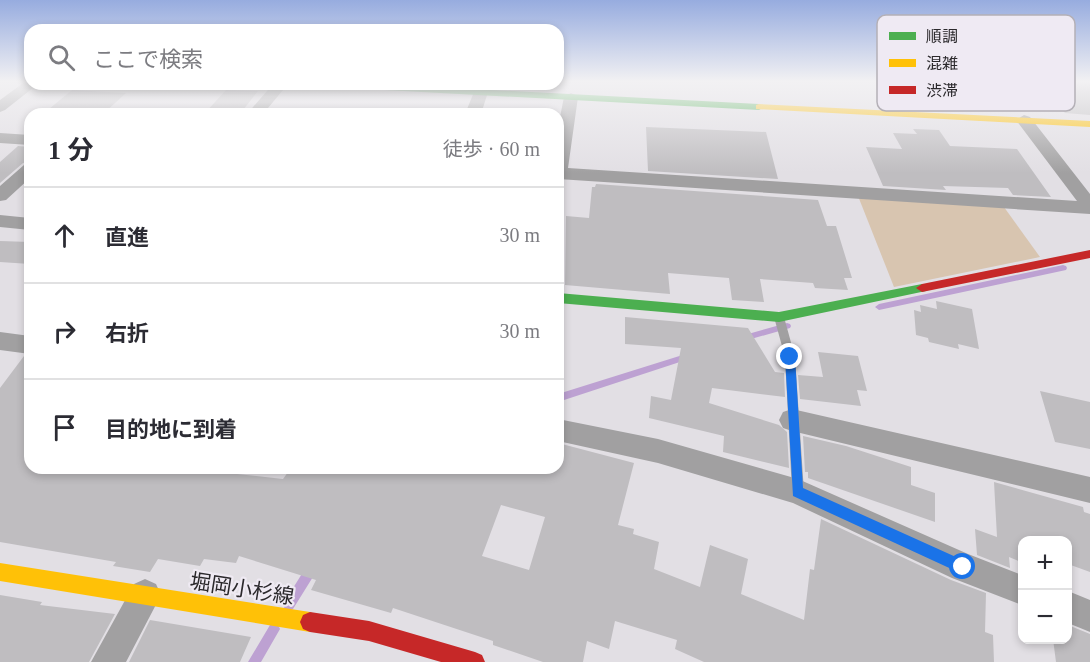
<!DOCTYPE html>
<html lang="ja">
<head>
<meta charset="utf-8">
<style>
  :root { --surface:#fff; --page:#f7f7f7; --text:#2b2b33; --muted:#7c7c81; --line:#e1e1e2 }
  body { margin:0; font-family:"Times New Roman","Noto Sans JP",serif; background:var(--page); color:var(--text) }
  .controls { position:absolute; right:18px; bottom:18px; display:grid; overflow:hidden; border-radius:12px; box-shadow:0 3px 9px #0003 }
  .controls button { width:54px; height:54px; display:grid; place-items:center; padding:0; border:0; border-bottom:2px solid var(--line); background:var(--surface); color:var(--text); font:30px sans-serif }
  .stop { position:absolute; width:18px; height:18px; margin:-14px; border:4px solid #1a73e8; border-radius:50%; background:#fff }
  .stop.end { background:#1a73e8; border-color:#fff; box-shadow:0 2px 6px #0008 }
  .list { margin:0; padding:0; list-style:none }
  h2 { display:flex; justify-content:space-between; align-items:center; height:78px; margin:0; padding:0 24px; font-size:26px }
  h2 small { font-size:20px; font-weight:400; color:var(--muted) }
  .list li { display:grid; grid-template-columns:39px 1fr auto; gap:18px; align-items:center; box-sizing:border-box; height:96px; padding:0 24px; border-top:2px solid var(--line) }
  .list b { display:block; font-size:22px; white-space:nowrap }
  .list em { font-size:20px; font-style:normal; color:var(--muted) }
  .icon { flex:none; width:33px; height:33px; fill:none; stroke:currentColor; stroke-width:2; stroke-linecap:round; stroke-linejoin:round }
  .map { position:relative; flex:none; width:1090px; height:662px; overflow:hidden }
  .search { position:absolute; background:var(--surface); box-shadow:0 3px 9px #0003; left:24px; top:24px; width:540px; height:66px; display:flex; align-items:center; gap:15px; box-sizing:border-box; padding:0 21px; border-radius:18px; color:var(--muted); font-size:22px }
  .panel { position:absolute; background:var(--surface); box-shadow:0 3px 9px #0003; left:24px; top:108px; width:540px; height:366px; border-radius:18px }
  .map>svg:first-child { display:block }
  .green { fill:#d8c5b0 }
  .lines { fill:none; stroke-linecap:round; stroke-linejoin:round }
  .stream { fill:#bda1d2; fill-rule:evenodd }
  .building { fill:#bfbdc0; fill-rule:evenodd }
  .lane { fill:#a1a0a1; fill-rule:evenodd }
  .street { fill:#a1a0a1; fill-rule:evenodd }
  .fast { fill:#4caf50; fill-rule:evenodd }
  .slow { fill:#ffc107; fill-rule:evenodd }
  .jam { fill:#c62828; fill-rule:evenodd }
  .route { fill:#1a73e8 }
  .labels { text-anchor:middle; dominant-baseline:central; stroke-width:4.5; stroke-linejoin:round; paint-order:stroke }
  .near-street-label { font-size:21px; fill:#2b292c; stroke:#efeaf3 }
  .key { fill:#efeaf3; stroke:#b4b0b7; stroke-width:1.5 }
  .key-label { font-size:16px; fill:#2b292c }
</style>
</head>
<body>
<div class="map">
<svg width="1090" height="662" viewBox="0 0 1090 662">
  <rect width="100%" height="100%" fill="#e2dfe4"/>
  <path class="green" d="M858,196L1004,207L1040,257L894,287Z"/>
  <g class="lines">
    <path class="stream" d="M1063,265L1066,266L1067,268L1066,270L879,310L875,307L879,304Z
      M787,323L790,324L791,326L790,328L744,341L741,340L740,338L741,336Z
      M689,353L692,354L693,356L692,358L558,402V394Z
      M312,562L316,564L318,568L316,572L293,609L289,611L285,609L283,605L285,601L308,564Z
      M274,623L278,625L280,629L261,662H248L270,625Z"/>
  </g>
  <path class="building" d="M1035,81H1090V115L1065,113Z
    M72,90L126,93L103,114H43Z
    M226,90L258,91L240,114H204Z
    M646,127L766,132L778,179L648,171Z
    M913,129L939,130L950,146L1017,149L1051,197L1013,195L1008,188L943,186L946,190L883,186L866,147L902,149L893,133L917,134Z
    M18,146L30,147V162L23,163L0,183V162Z
    M596,184L818,200L827,226H836L852,278H844L848,290L815,288L813,283L760,279L764,302L732,300L729,278L668,273L670,294L565,285L566,216L589,218L592,187H595Z
    M0,241L30,242V264L0,262Z
    M936,301L972,309L979,349L958,344L959,349L929,342L928,338L916,335L914,310L921,312L920,305L937,309Z
    M625,317L748,328L775,372L784,373L785,397L712,388L709,403L779,425L787,432L789,468L723,452L724,436L649,418L651,396L671,400L681,348L625,344Z
    M818,352L858,356L867,391L857,390L861,406L800,399L798,375L823,377Z
    M24,356H30V468H211L209,471L283,479L291,468H558V443L634,463L618,525L634,529L633,534L659,542L654,569L700,587L710,545L748,559L741,594L804,620L810,569L814,570L821,519L951,580L986,593L985,632L993,635L994,662H704L675,649L677,640L615,621L609,649L587,641L583,662H543L493,645V641L393,608L391,613L311,590L316,580L239,556L236,563L204,559L200,566L158,559L150,572L113,566L116,562L0,542V388ZM501,505L545,517L529,570L482,556Z
    M1040,391L1090,402V449L1055,442Z
    M803,436L846,446L911,467V485L935,493V522L808,478V472H805Z
    M994,482L1083,507L1084,512L1090,514V572L1068,564V540H1023V563L1009,557L1010,568L977,555L975,529L997,537Z
    M0,595L42,602L40,605L115,614L89,662H0Z
    M150,620L251,637L240,662H129Z
    M1068,625L1090,634V662H1056L1053,639H1068Z"/>
  <g class="lines">
    <path class="lane" d="M779,313L784,317L795,357L804,492L803,496L798,498L793,496L792,492L785,357L774,317Z"/>
    <path class="street" d="M26,81H30V84H38L5,110L0,112V100Z
      M273,84H288L263,114H247Z
      M481,88L488,92L481,114H465L474,92Z
      M571,93L578,97L568,168L1077,201L1016,120L1024,115L1030,117L1090,194V214L558,179V127L564,97Z
      M0,133L30,135V145L0,143Z
      M30,164V178L6,200L0,201V186L24,165Z
      M0,215L30,218V230L0,227Z
      M0,332L30,336V354L0,350Z
      M792,409L1090,477V503L792,431L783,428L779,420L783,412Z
      M558,419L658,439L798,479L968,554L1022,575V605L952,578L793,503L658,463L558,441Z
      M145,579L156,584L161,595L126,662H91L134,584Z
      M1068,591L1090,600V632L1068,623Z"/>
    <path class="fast" d="M325,84H378L759,104L764,107L759,110L329,87Z
      M922,284L926,285L928,288L926,291L779,322L558,303V293L779,312Z"/>
    <path class="slow" d="M759,104L1090,121V127L756,109V105Z
      M0,563L310,612L317,615L320,622L317,629L310,632L0,581Z"/>
    <path class="jam" d="M1090,250V258L922,292L916,288L922,284Z
      M310,612L369,621L475,652L482,655L485,662H441L369,641L310,632L303,629L300,622L303,615Z"/>
  </g>
  <linearGradient id="sky" x2="0" y2="1"><stop stop-color="#97acdf"/><stop offset="0.47" stop-color="#f2f1f3"/><stop offset="1" stop-color="#f2f1f3" stop-opacity="0"/></linearGradient>
  <rect width="1090" height="173" fill="url(#sky)"/>
  <path class="route" d="M790,353L795,357L803,488L967,562L969,567L967,572L963,574L958,572L793,496L785,357Z"/>
  <g class="labels">
    <g class="near-street-label">
      <text transform="translate(242 589) rotate(9)">堀岡小杉線</text>
    </g>
  </g>
  <rect x="877" y="15" width="198" height="96" rx="9" class="key"/>
  <rect x="889" y="32" width="27" height="8" fill="#4caf50"/>
  <rect x="889" y="59" width="27" height="8" fill="#ffc107"/>
  <rect x="889" y="86" width="27" height="8" fill="#c62828"/>
  <g class="key-label">
    <text x="926" y="42">順調</text>
    <text x="926" y="69">混雑</text>
    <text x="926" y="96">渋滞</text>
  </g>
</svg>
<div class="controls">
<button>+</button>
<button>−</button>
</div>
<div class="stop" style="left:963px;top:567px"></div>
<div class="stop end" style="left:790px;top:357px"></div>
<div class="search"><svg class="icon" aria-label="search" viewBox="0 0 24 24"><circle cx="10" cy="10" r="6"/><path d="M15 15l6 6"/></svg>ここで検索</div>
<section class="panel">
<h2>1 分<small>徒歩 · 60 m</small></h2>
<ul class="list">
<li><svg class="icon" aria-label="ahead" viewBox="0 0 24 24"><path d="M12 20V5M6 11l6-6 6 6"/></svg><div><b>直進</b></div><em>30 m</em></li>
<li><svg class="icon" aria-label="right" viewBox="0 0 24 24"><path d="M7 20v-9h11M14 6l5 5-5 5"/></svg><div><b>右折</b></div><em>30 m</em></li>
<li><svg class="icon" aria-label="arrive" viewBox="0 0 24 24"><path d="M6 21V4h12l-3 4 3 4H6"/></svg><div><b>目的地に到着</b></div></li>
</ul>
</section>
</div>
</body>
</html>
